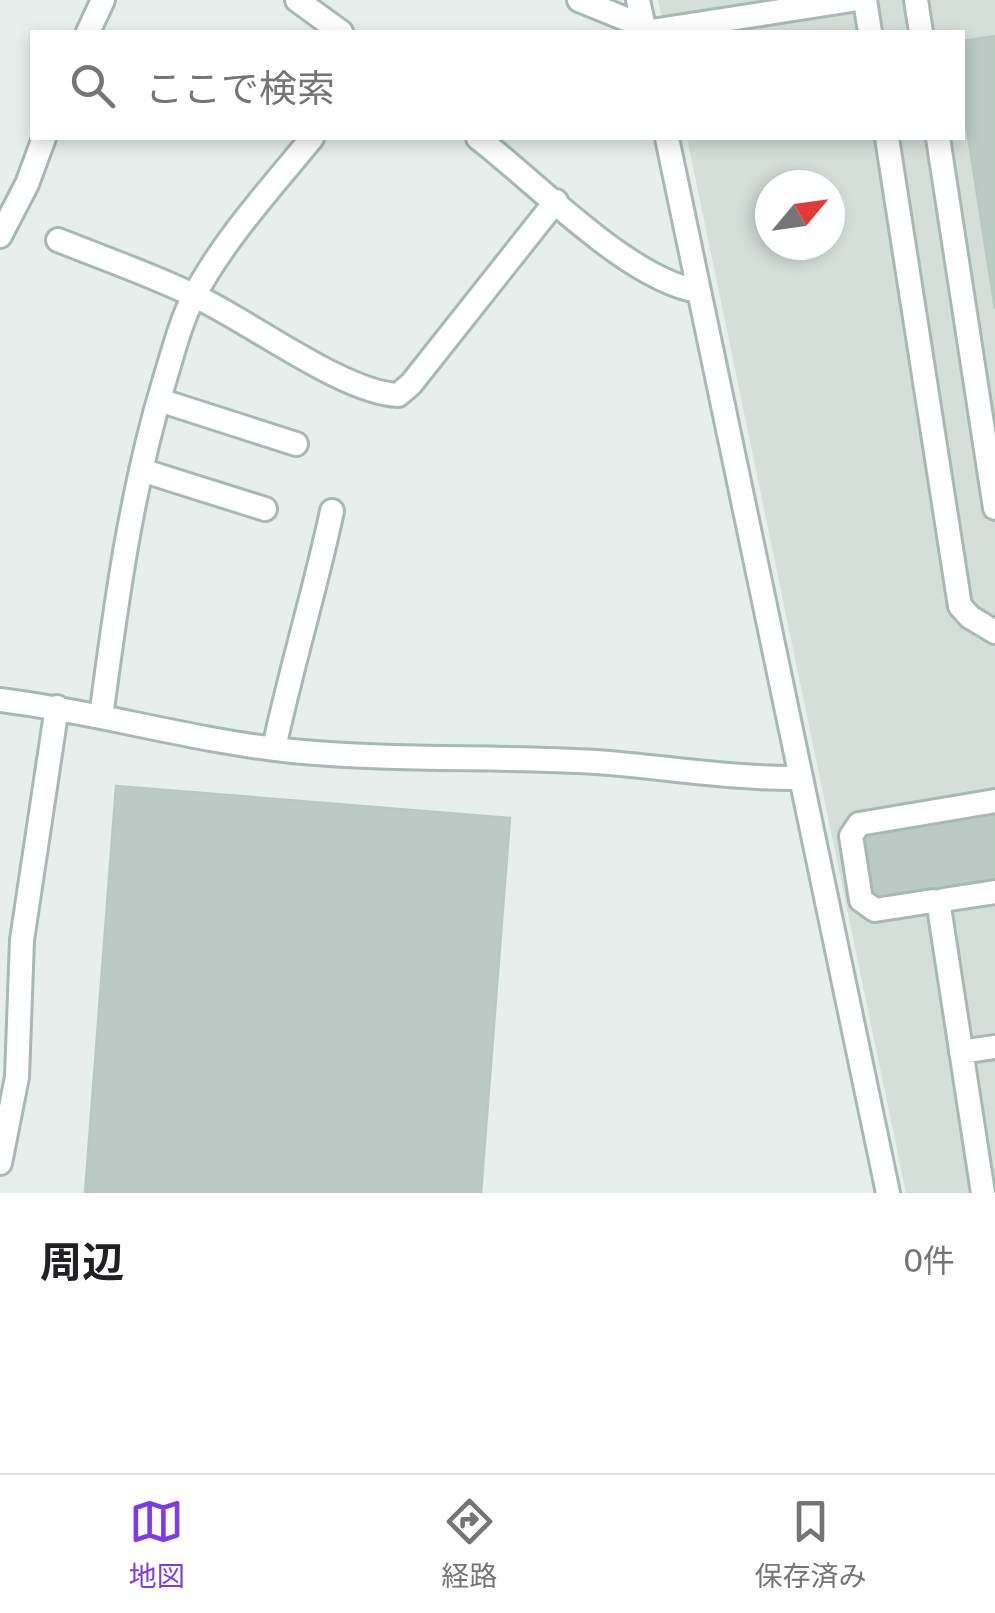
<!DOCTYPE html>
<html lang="ja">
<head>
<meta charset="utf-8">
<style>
  :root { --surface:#fff; --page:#f6f6f6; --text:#202124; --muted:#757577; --line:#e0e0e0; --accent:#7c3aed }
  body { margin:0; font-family:"Public Sans","Noto Sans JP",sans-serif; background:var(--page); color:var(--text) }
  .compass { position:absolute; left:755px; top:170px; width:90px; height:90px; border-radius:50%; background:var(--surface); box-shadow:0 5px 15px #0003; rotate:61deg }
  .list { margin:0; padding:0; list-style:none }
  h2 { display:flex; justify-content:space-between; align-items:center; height:130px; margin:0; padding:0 40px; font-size:42px }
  h2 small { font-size:32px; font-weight:400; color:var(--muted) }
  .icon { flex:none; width:55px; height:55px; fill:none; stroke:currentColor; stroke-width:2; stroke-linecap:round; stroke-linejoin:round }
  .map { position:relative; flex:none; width:995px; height:1193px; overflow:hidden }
  .search { position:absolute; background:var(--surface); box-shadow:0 5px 15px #0003; left:30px; right:30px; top:30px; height:110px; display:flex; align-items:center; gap:25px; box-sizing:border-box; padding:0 35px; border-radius:0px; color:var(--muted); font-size:38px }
  .sheet { height:280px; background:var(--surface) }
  nav { display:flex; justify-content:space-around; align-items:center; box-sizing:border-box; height:140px; border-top:2px solid var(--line); background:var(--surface); font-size:28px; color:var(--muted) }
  nav a { display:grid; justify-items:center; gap:5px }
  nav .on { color:var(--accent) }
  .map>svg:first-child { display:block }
  .built { fill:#d4dfda; fill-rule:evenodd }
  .building { fill:#bbcac4; stroke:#b8c9c2; stroke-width:2.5 }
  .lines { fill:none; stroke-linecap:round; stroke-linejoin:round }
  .minor-casing { stroke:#a8b8b2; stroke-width:28 }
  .minor { stroke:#fff; stroke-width:22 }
</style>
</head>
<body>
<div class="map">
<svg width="995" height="1193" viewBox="0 0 995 1193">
  <rect width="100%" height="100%" fill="#e6efeb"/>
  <path class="built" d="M658,0H995V1193H906L687,138H962V32H665ZM770,185H830V245H770Z"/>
  <path class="building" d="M995,36V309L962,98V41Z
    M116,786L510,818L481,1193H85Z
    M995,811V886L874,902L869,898L860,832Z"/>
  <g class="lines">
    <defs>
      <path id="minor" d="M297,0L341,32
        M579,0L643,26
        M638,0L645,32
        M865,0L870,32
        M916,0L921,32
        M88,32L103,0
        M645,32L852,0
        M478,138C537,183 627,279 698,291
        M667,138L888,1193
        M887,138L960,606L970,617L995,632
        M938,138L995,508
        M0,236L27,184L44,138
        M58,240C103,258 149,274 193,295C248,320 343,393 398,395L411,384L556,201
        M159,400L296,444
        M141,470L265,509
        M0,700C98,712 194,741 292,751C393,761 495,756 596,762C665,767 732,779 801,778
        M101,717C116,604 131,491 164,382C173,353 180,323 194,296C225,238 271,188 312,138
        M274,748C291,668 315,591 332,511
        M939,907L933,901L875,910L861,900L851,836L859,824L995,801
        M939,907L983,1193
        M939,907L943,900L995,892
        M961,1052L995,1047
        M0,1163L17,1077L22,940L57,707"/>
    </defs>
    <use href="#minor" class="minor-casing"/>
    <use href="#minor" class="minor"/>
  </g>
</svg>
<svg class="compass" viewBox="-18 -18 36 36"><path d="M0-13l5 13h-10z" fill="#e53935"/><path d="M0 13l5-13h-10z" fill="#757577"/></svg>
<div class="search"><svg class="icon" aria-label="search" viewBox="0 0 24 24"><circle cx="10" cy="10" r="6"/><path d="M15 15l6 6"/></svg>ここで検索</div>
</div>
<section class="sheet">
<h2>周辺<small>0件</small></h2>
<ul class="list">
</ul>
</section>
<nav>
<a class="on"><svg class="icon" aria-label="map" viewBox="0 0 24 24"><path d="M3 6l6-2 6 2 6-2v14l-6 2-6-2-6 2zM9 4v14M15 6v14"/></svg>地図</a>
<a><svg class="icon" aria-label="directions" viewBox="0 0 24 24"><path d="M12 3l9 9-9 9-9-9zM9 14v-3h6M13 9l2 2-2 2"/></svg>経路</a>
<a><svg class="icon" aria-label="saved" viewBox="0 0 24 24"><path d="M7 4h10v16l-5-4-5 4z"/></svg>保存済み</a>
</nav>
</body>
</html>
